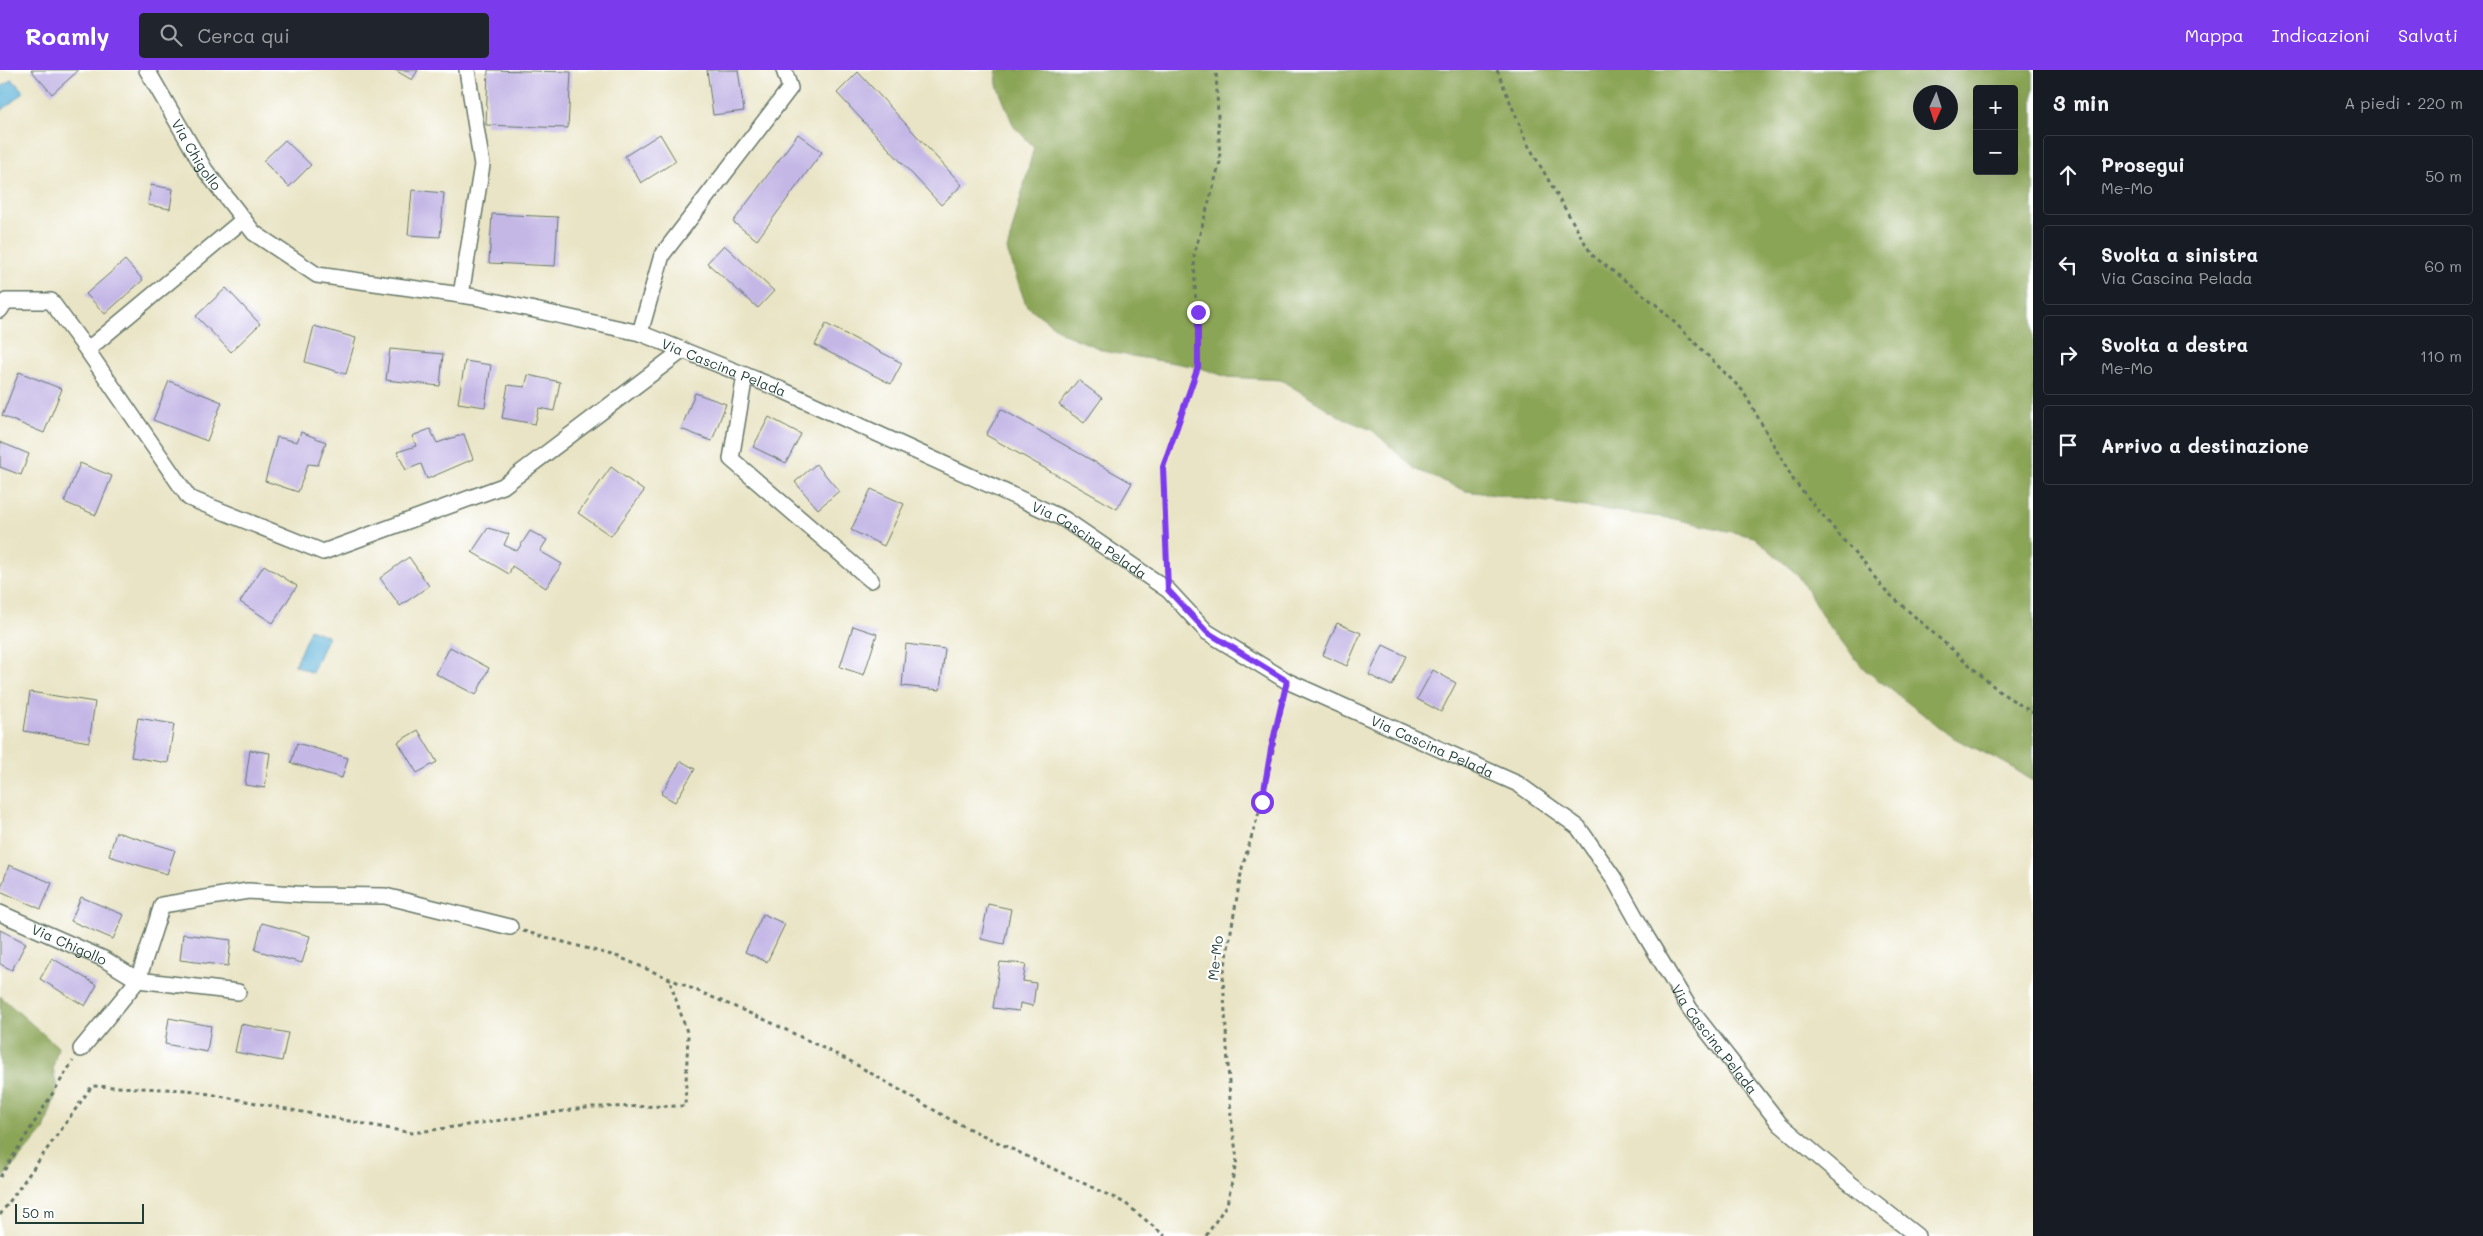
<!DOCTYPE html>
<html lang="it">
<head>
<meta charset="utf-8">
<style>
  :root { --surface:#171b24; --page:#20242c; --text:#f1f3f6; --muted:#9ea1a6; --line:#363941; --accent:#7c3aed }
  body { margin:0; font-family:Mali,sans-serif; background:var(--page); color:var(--text) }
  .controls { position:absolute; right:15px; top:15px; display:grid; overflow:hidden; border-radius:5px; box-shadow:0 5px 20px #0002 }
  .controls button { width:45px; height:45px; display:grid; place-items:center; padding:0; border:0; border-bottom:1px solid var(--line); background:var(--surface); color:var(--text); font:25px sans-serif }
  .compass { position:absolute; left:1913px; top:15px; width:45px; height:45px; border-radius:50%; background:var(--surface); box-shadow:0 5px 20px #0002; rotate:183deg }
  .scale { position:absolute; left:15px; bottom:12px; width:129px; box-sizing:border-box; padding-left:5px; border:2px solid #1f3d34; border-top:0; font-size:14px; line-height:18px; white-space:nowrap; color:#1f3d34; -webkit-text-stroke:4px #fff; paint-order:stroke }
  .stop { position:absolute; width:15px; height:15px; margin:-11px; border:4px solid #7c3aed; border-radius:50%; background:#fff }
  .stop.end { background:#7c3aed; border-color:#fff; box-shadow:0 1px 5px #0008 }
  .list { margin:0; padding:0; list-style:none }
  h2 { display:flex; justify-content:space-between; align-items:center; height:65px; margin:0; padding:0 20px; font-size:21px }
  h2 small { font-size:16px; font-weight:400; color:var(--muted) }
  .list li { display:grid; grid-template-columns:32px 1fr auto; gap:15px; align-items:center; box-sizing:border-box; height:80px; margin:0 10px 10px; padding:0 10px; border:1px solid var(--line); border-radius:5px }
  .list b { display:block; font-size:19px; white-space:nowrap }
  .list p { margin:0; font-size:16px; white-space:nowrap; color:var(--muted) }
  .list em { font-size:16px; font-style:normal; color:var(--muted) }
  .icon { flex:none; width:28px; height:28px; fill:none; stroke:currentColor; stroke-width:2; stroke-linecap:round; stroke-linejoin:round }
  .map { position:relative; flex:none; width:2033px; height:1166px; overflow:hidden }
  header { display:flex; align-items:center; gap:30px; box-sizing:border-box; height:70px; padding:0 25px; background:var(--accent); color:#fff }
  header strong { font-size:24px }
  nav { display:flex; gap:28px; margin-inline-start:auto; font-size:18px }
  .search { width:350px; height:45px; background:var(--page); display:flex; align-items:center; gap:12px; box-sizing:border-box; padding:0 18px; border-radius:5px; color:var(--muted); font-size:19px }
  main { display:flex }
  aside { flex:1; background:var(--surface) }
  .map>svg:first-child { display:block }
  .forest { fill:#8ba557; stroke:#557146; fill-rule:evenodd }
  .water { fill:#5db2d9; stroke:#3e7886 }
  .building { fill:#c4b7e6 }
  .lines { fill:none; stroke-linecap:round; stroke-linejoin:round }
  .street-casing { stroke:#667767; stroke-width:18 }
  .path { stroke:#667767; stroke-width:3; stroke-dasharray:4 4; stroke-linecap:butt }
  .street { stroke:#fff; stroke-width:15 }
  .route { stroke:#7c3aed; stroke-width:6 }
  .labels { text-anchor:middle; dominant-baseline:central; stroke-width:4.5; stroke-linejoin:round; paint-order:stroke }
  .street-label { font-size:14px; fill:#1f3d34; stroke:#fff }
</style>
</head>
<body>
<header>
<strong>Roamly</strong>
<div class="search"><svg class="icon" aria-label="search" viewBox="0 0 24 24"><circle cx="10" cy="10" r="6"/><path d="M15 15l6 6"/></svg>Cerca qui</div>
<nav><a>Mappa</a><a>Indicazioni</a><a>Salvati</a></nav>
</header>
<main>
<div class="map">
<svg width="2033" height="1166" viewBox="0 0 2033 1166">
  <rect width="100%" height="100%" fill="#fff"/>
  <filter id="ink" filterUnits="userSpaceOnUse"><feTurbulence type="fractalNoise" baseFrequency=".02" numOctaves="2"/><feDisplacementMap in="SourceGraphic" scale="10" xChannelSelector="R" yChannelSelector="G"/><feConvolveMatrix kernelMatrix="1 2 1 2 8 2 1 2 1" color-interpolation-filters="sRGB"/></filter>
  <filter id="wash" filterUnits="userSpaceOnUse"><feTurbulence type="fractalNoise" baseFrequency=".0096" numOctaves="4" result="noise"/><feDisplacementMap in="SourceGraphic" scale="20" xChannelSelector="R" yChannelSelector="G"/><feGaussianBlur stdDeviation="1.12" result="paint"/><feColorMatrix in="noise" values="0 0 0 0 0 0 0 0 0 0 0 0 0 0 0 0 0 1.4 0 .05"/><feComposite in="paint" operator="in"/></filter>
  <g filter="url(#wash)">
    <rect width="100%" height="100%" fill="#e9e4c5"/>
    <path class="forest" d="M996,0H2033V711L2005,693L1954,668L1864,599L1826,552L1799,506L1754,467L1675,449L1466,421L1415,399L1372,360L1344,349L1281,310L1227,307L1198,297L1108,282L1064,264L1026,235L1007,180L1034,77L1014,57L997,15ZM1977,19H2014V101H1977ZM1920,22H1950V52H1920Z
      M0,926L58,977L53,997L57,1020L44,1060L0,1111Z"/>
    <path class="water" d="M12,9L24,22L0,42V18Z
      M310,559L328,566L312,603L295,595Z"/>
    <g id="blocks">
      <path class="building" d="M31,0H79L52,24Z
        M395,0H418L412,10Z
        M488,0L571,2L568,58L486,55Z
        M707,0H738L744,41L713,45Z
        M858,2L962,115L941,135L837,23Z
        M660,64L676,91L641,113L625,86Z
        M798,64L822,82L757,170L733,152Z
        M285,70L311,95L289,117L263,91Z
        M151,115L173,119L170,139L148,135Z
        M412,120L444,123L440,167L408,165Z
        M492,144L558,147L555,196L489,193Z
        M724,175L774,221L758,238L707,193Z
        M125,190L143,210L105,244L86,224Z
        M226,218L260,254L231,282L196,246Z
        M826,254L902,293L891,314L815,275Z
        M314,256L356,268L346,304L305,292Z
        M390,279L443,284L440,316L386,310Z
        M465,291L491,295L485,337L458,333Z
        M19,302L62,319L44,363L2,346Z
        M528,305L560,312L554,341L539,338L535,354L502,348L508,315L525,317Z
        M1078,310L1102,328L1084,353L1059,335Z
        M169,311L222,332L207,371L153,350Z
        M695,323L726,334L712,371L681,359Z
        M1001,339L1132,413L1117,439L986,365Z
        M769,347L801,364L786,393L753,377Z
        M430,359L437,373L464,364L473,389L427,409L421,394L406,400L397,382L416,376L412,366Z
        M301,362L326,372L318,395L308,394L298,422L265,411L277,367L297,372Z
        M0,372L29,384L21,405L0,397Z
        M80,393L112,406L96,445L64,432Z
        M816,394L839,421L818,439L795,412Z
        M611,397L644,421L611,466L578,443Z
        M871,419L904,434L884,476L851,460Z
        M488,458L509,464L504,475L517,481L530,461L547,470L540,481L562,494L546,518L512,496L509,504L472,482Z
        M409,487L429,516L400,536L380,508Z
        M264,495L297,516L273,553L240,532Z
        M1337,553L1361,563L1347,596L1323,585Z
        M853,556L877,564L864,605L840,597Z
        M906,574L945,579L940,620L902,616Z
        M1383,575L1406,586L1392,616L1369,605Z
        M450,577L489,598L476,625L436,604Z
        M1433,600L1456,613L1441,642L1417,629Z
        M30,622L95,632L89,672L24,661Z
        M138,648L174,654L168,693L131,687Z
        M418,660L437,692L417,703L398,672Z
        M297,673L348,688L342,708L291,693Z
        M250,680L270,683L265,718L245,715Z
        M681,691L695,699L675,732L661,724Z
        M116,762L175,780L167,804L109,786Z
        M9,795L52,813L41,839L0,821Z
        M81,827L124,845L113,869L71,851Z
        M988,834L1011,839L1004,874L981,869Z
        M763,844L785,854L767,892L745,882Z
        M262,853L310,866L302,893L255,880Z
        M0,860L26,873L12,900L0,894Z
        M183,864L231,870L228,896L180,890Z
        M52,888L97,915L85,936L40,909Z
        M1000,892L1026,894L1023,911L1036,913L1033,936L1020,933L1019,941L993,938Z
        M169,948L211,956L207,982L165,974Z
        M241,954L288,963L282,991L235,982Z"/>
    </g>
  </g>
  <g filter="url(#ink)">
    <use href="#blocks" fill-opacity="0" stroke="#667767" stroke-width="1"/>
    <g class="lines">
      <defs>
        <g id="street">
          <path id="s1" d="M147,0L205,100L254,163L317,205L475,227L640,263L782,320L1064,449L1168,520L1207,562L1287,611L1518,714L1578,757L1613,807L1646,866L1690,939L1780,1054L1851,1114L1917,1166"/>
          <path d="M243,150L87,280L189,428L323,482L503,416L683,280"/>
          <path d="M461,225L482,95L467,0"/>
          <path d="M0,240L6,231H51L87,280"/>
          <path d="M640,263L662,185L790,18L784,0"/>
          <path d="M745,305L731,389L871,510"/>
          <path id="s2" d="M0,843L104,889L138,910L162,835L248,821L311,825L385,826L510,857"/>
          <path d="M81,979L138,910L238,922"/>
        </g>
      </defs>
      <use href="#street" class="street-casing"/>
      <path class="path" d="M1497,0L1527,73L1592,185L1659,237L1743,321L1794,411L1887,522L2000,622L2033,643
        M1167,502L1163,397L1198,297L1194,185L1220,92L1216,0
        M523,861L619,887L770,952L850,991L951,1050L1125,1133L1165,1166
        M0,1107L73,991
        M0,1145L92,1016L188,1020L412,1063L592,1037L685,1036L688,965L669,909
        M1206,1166L1227,1134L1237,1089L1231,1047L1223,907L1242,798L1262,732L1284,627"/>
      <use href="#street" class="street"/>
    </g>
  </g>
  <g class="lines" filter="url(#ink)">
    <path class="route" d="M1198,242V297L1163,397L1168,520L1207,562L1287,611L1271,679L1262,732"/>
  </g>
  <g class="labels">
    <g class="street-label">
      <text stroke="none"><textPath href="#s1" startOffset="98">Via Chigollo</textPath></text>
      <text stroke="none"><textPath href="#s1" startOffset="690">Via Cascina Pelada</textPath></text>
      <text stroke="none"><textPath href="#s1" startOffset="1095">Via Cascina Pelada</textPath></text>
      <text stroke="none"><textPath href="#s1" startOffset="1499">Via Cascina Pelada</textPath></text>
      <text stroke="none"><textPath href="#s2" startOffset="76">Via Chigollo</textPath></text>
      <text transform="translate(1215 888) rotate(-83)">Me-Mo</text>
      <text stroke="none"><textPath href="#s1" startOffset="1919">Via Cascina Pelada</textPath></text>
    </g>
  </g>
</svg>
<div class="controls">
<button>+</button>
<button>−</button>
</div>
<svg class="compass" viewBox="-18 -18 36 36"><path d="M0-13l5 13h-10z" fill="#e53935"/><path d="M0 13l5-13h-10z" fill="#9ea1a6"/></svg>
<div class="scale">50 m</div>
<div class="stop" style="left:1262px;top:732px"></div>
<div class="stop end" style="left:1198px;top:242px"></div>
</div>
<aside>
<h2>3 min<small>A piedi · 220 m</small></h2>
<ul class="list">
<li><svg class="icon" aria-label="ahead" viewBox="0 0 24 24"><path d="M12 20V5M6 11l6-6 6 6"/></svg><div><b>Prosegui</b><p>Me-Mo</p></div><em>50 m</em></li>
<li><svg class="icon" aria-label="left" viewBox="0 0 24 24"><path d="M17 20v-9H6M10 6l-5 5 5 5"/></svg><div><b>Svolta a sinistra</b><p>Via Cascina Pelada</p></div><em>60 m</em></li>
<li><svg class="icon" aria-label="right" viewBox="0 0 24 24"><path d="M7 20v-9h11M14 6l5 5-5 5"/></svg><div><b>Svolta a destra</b><p>Me-Mo</p></div><em>110 m</em></li>
<li><svg class="icon" aria-label="arrive" viewBox="0 0 24 24"><path d="M6 21V4h12l-3 4 3 4H6"/></svg><div><b>Arrivo a destinazione</b></div></li>
</ul>
</aside>
</main>
</body>
</html>
